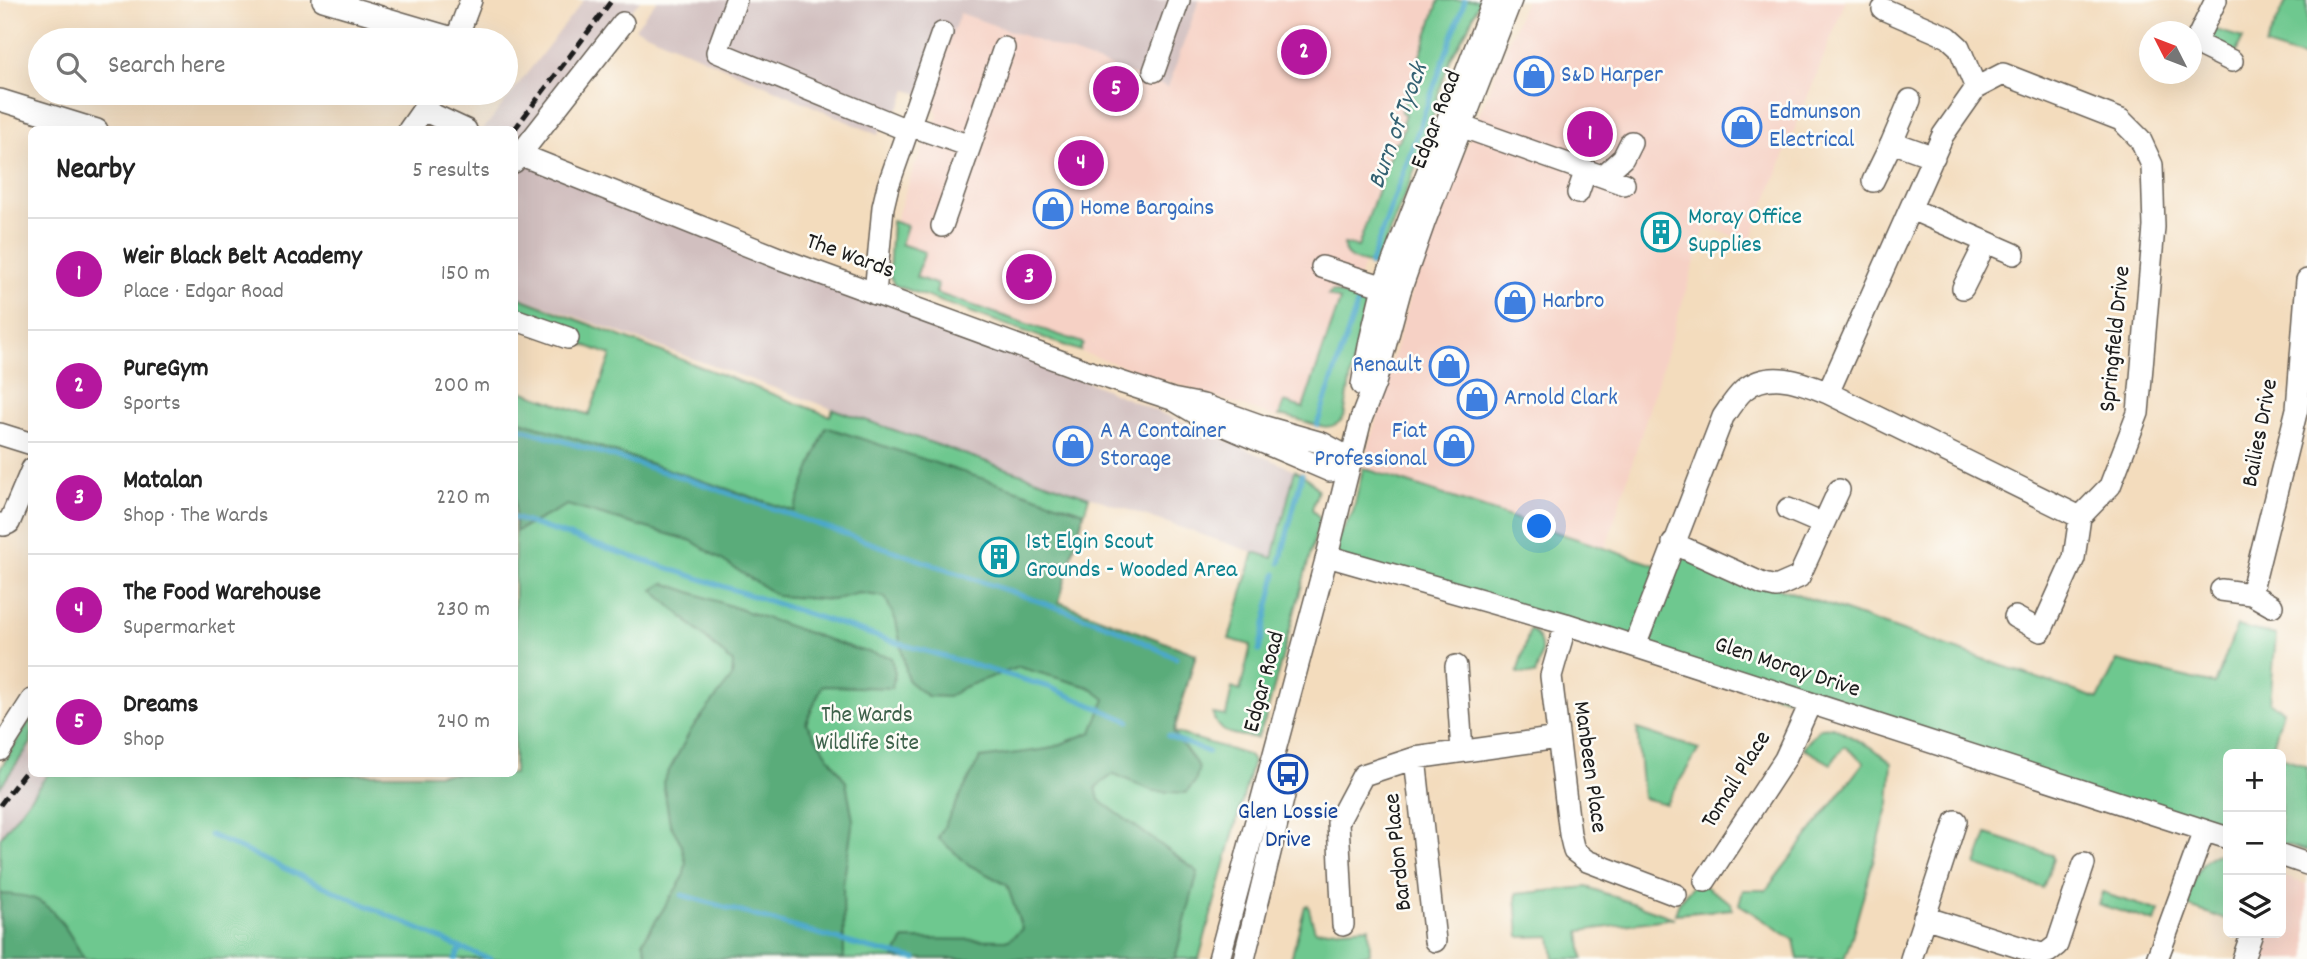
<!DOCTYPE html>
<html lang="en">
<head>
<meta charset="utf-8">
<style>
  :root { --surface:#fff; --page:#f2f2f2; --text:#222; --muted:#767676; --line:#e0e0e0; --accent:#b5179e }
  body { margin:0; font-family:Dekko,sans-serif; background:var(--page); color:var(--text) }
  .controls { position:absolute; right:21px; bottom:21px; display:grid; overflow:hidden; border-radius:10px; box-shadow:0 7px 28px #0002 }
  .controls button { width:63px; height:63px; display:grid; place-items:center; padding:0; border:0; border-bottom:2px solid var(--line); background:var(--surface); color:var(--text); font:35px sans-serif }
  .compass { position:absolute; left:2139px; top:21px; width:63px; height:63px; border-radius:50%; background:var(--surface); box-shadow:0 7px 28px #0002; rotate:312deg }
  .you { position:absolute; left:1540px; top:527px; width:24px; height:24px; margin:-18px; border:5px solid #fff; border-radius:50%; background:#1a73e8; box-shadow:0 0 0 10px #1a73e833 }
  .badge { display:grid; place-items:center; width:46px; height:46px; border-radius:50%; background:var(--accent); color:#fff; font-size:23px; font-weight:700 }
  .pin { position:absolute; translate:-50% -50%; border:4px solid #fff; box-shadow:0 2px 7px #0006 }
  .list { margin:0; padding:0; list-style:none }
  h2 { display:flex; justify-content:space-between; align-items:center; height:91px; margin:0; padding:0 28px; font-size:30px }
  h2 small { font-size:23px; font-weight:400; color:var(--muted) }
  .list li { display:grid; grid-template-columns:46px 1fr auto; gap:21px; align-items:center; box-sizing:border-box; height:112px; padding:0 28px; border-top:2px solid var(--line) }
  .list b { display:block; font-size:26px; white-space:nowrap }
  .list p { margin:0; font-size:23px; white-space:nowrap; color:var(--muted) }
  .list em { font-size:23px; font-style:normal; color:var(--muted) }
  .icon { flex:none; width:38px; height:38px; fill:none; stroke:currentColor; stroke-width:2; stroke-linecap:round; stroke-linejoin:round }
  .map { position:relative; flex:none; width:2307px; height:959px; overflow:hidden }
  .search { position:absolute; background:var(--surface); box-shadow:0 7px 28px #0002; left:28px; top:28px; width:490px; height:77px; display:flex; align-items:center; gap:18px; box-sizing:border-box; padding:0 24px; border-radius:38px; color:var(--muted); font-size:26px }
  .panel { position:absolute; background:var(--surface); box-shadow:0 7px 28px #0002; left:28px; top:126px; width:490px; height:651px; border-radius:10px }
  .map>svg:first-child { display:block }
  .built { fill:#f6d1c5 }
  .industrial { fill:#d1bfbf }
  .green { fill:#6ec88f; stroke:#457256; stroke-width:2 }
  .forest { fill:#5aac7a; stroke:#3b644b; stroke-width:2 }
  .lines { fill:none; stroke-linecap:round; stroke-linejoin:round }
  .stream { stroke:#4ba8ca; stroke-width:5 }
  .minor-casing { stroke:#675f54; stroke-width:24 }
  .minor { stroke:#fff; stroke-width:21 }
  .rail { stroke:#1c1c1c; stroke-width:5; stroke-dasharray:10 5; stroke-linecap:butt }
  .labels { text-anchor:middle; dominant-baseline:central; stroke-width:5; stroke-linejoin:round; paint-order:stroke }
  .shop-label { font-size:24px; fill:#366cbe; stroke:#fdfcf7; text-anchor:start }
  .street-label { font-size:24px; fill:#1c1c1c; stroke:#fdfcf7 }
  .culture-label { font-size:24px; fill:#0d838f; stroke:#fdfcf7; text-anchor:start }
  .park-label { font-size:24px; fill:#3d614a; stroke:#fdfcf7 }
  .transit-label { font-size:24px; fill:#164399; stroke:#fdfcf7 }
  .water-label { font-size:26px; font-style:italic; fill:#346273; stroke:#fdfcf7 }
</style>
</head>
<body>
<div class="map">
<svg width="2307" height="959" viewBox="0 0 2307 959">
  <rect width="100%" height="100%" fill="#fdfcf7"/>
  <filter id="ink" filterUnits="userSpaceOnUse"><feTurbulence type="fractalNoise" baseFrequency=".0143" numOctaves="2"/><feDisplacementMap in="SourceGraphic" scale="14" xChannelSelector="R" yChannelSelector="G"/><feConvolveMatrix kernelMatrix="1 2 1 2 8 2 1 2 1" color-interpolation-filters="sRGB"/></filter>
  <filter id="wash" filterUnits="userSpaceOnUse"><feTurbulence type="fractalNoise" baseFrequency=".00686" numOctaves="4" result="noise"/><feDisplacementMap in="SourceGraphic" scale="28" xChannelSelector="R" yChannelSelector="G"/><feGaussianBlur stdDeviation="1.57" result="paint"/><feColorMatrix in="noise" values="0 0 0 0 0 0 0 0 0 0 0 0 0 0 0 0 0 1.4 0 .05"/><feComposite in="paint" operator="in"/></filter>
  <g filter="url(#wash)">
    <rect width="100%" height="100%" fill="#f3dcbd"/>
    <path class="built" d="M1199,0H1456L1407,135L1311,423L1290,416L1275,417L1087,354L894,285L889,274L892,221L895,222L914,167L932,132L938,114L929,97L960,13L1168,86Z
      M1525,0H1846L1750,242L1706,226L1606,547L1363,468L1410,295L1450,187Z
      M2281,876L2307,884V959H2240L2250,933H2281Z"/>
    <path class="industrial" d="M584,0H640L521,154L1083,380L1295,470L1273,559L833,409L515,295L514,130H483Z
      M657,0H1199L1168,87L960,13L929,97L907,90L901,105L894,112L886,114L878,135L635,28Z
      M31,743L32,774H48L0,838V787Z"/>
    <path class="green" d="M1439,0H1480L1468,28L1451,58L1439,91L1428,137L1376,266C1363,262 1342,261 1344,244L1358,247L1394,143L1400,139L1405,125L1402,123L1405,114L1401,112Z
      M2287,0H2307V59L2265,46Z
      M2203,26L2243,38L2232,61L2195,43Z
      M892,221L907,226L901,244L925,252L916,277L938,285L936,293L1083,343L1080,351L894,285L889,274Z
      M1332,291L1363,301L1366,305L1358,333L1344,417C1327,440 1303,415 1279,416L1284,402L1303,408L1340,300L1328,295Z
      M515,296L830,416L833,409L1089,497L1058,602L1196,654L1174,732L1248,755L1253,761L1199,959H0V838L48,774H514L515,392L516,389L589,415L611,355L515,319Z
      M1363,468L1664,568L1673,543L1776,587L2098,699L2117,661L2215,684L2237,626L2276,635L2270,703L2283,710L2271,753L2273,754H2228V835L1327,556L1353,512Z
      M1295,470L1309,479L1318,490L1312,509L1320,519L1265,720L1257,738C1238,735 1216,736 1213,714L1226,716L1232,688L1240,691L1251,645L1229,639L1254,552L1273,558Z
      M1530,629C1547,642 1541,657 1535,675L1517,673Z
      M31,718V743L0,787V769Z
      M1833,727L1874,749L1892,763L1889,804L1851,940L1844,959H1798L1794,940L1739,904L1743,890H1766L1864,762L1844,746L1831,764L1803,748L1820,728Z
      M1637,729L1699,749L1666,804L1643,798Z
      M2281,757L2307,766V851L2281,843Z
      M1987,834L2052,855L2053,859L2043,888L1976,865Z
      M2218,854L2228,855V920L2186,906C2193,887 2196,859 2218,854Z
      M1697,881L1731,903L1732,909L1675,914L1680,900Z
      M1587,887L1674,918L1580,931L1583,959H1554L1551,936L1519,937L1516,894Z
      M2102,893L2159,911L2155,922L2098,904Z
      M1308,905L1315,931L1369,927L1370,954L1327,959H1291L1305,906Z"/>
    <path class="forest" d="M515,419L794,511L826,427L1084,512L1059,602L1196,654L1173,732L1199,767L1195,782L1186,793L1153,791L1114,774L1096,787L1099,800L1198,872L1175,959H894L904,939L1009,940L1022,929L1007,885L969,865L938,838L980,758L1048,749L1092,732L1105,699L1089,687L1019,667L964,687L948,697L927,696L908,681L896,621L885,597L859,593L833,600L778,596L692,541L567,505L515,532Z
      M664,583L855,649L891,657L895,673L892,688L822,686L806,723L846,782L853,820L843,885L844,959H648L643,941L683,878L686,863L681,843L670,824L663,782L691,730L732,677L733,663L653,590Z
      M0,894C11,894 30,896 39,901C58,911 74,941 84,959H0Z"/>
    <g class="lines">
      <path class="stream" d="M1370,265L1465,0
        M1317,425L1359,299
        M514,426L690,480L1112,627L1176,658
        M514,518L891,641L1049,687L1129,721
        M1280,563L1302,474
        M1259,651L1276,574
        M1168,736L1208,752
        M210,835L461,948L491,959
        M682,895L868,948L916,959
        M455,959L461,948"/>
    </g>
  </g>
  <g filter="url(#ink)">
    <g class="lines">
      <defs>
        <path id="minor" d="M323,0L456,39
          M736,0L717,52L907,130
          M2216,0L2195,43L2232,61
          M1883,9L1948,37L1959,47L1976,88
          M456,40L471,0
          M1154,71L1179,0
          M0,100L97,130
          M423,110L466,130
          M1449,122L1624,184
          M909,125L970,146L1004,48
          M409,130L423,110L431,93
          M1892,142L1910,100
          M514,152L781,259L1087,371L1172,399L1203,405L1262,426L1322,443L1342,454L1349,466L1330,471L1199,415L1172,399
          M514,162L623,23
          M1603,176L1623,158L1631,142
          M1873,181L1892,142L1934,157
          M1578,193L1586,170
          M1911,209L2014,254
          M942,226L970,146
          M1322,267L1397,291
          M1963,288L1986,242
          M875,294L883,207L888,186L942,33
          M514,319L568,338
          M1362,385L1370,341L1383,287L1494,0
          M0,434L32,444
          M1788,509L1823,524
          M0,524L4,525L9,523L32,469
          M1673,543L1763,584L1776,587L1799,577L1839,490
          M1327,556L1566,624L2228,838
          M2221,590L2251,594
          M2272,606L2251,594L2297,409L2307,280
          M2015,617L2041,631L2074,558L2080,517
          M1566,624L1551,676L1570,834L1574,851L1587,861L1676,895
          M1635,646L1723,417C1729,408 1736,397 1744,390C1769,369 1802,382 1828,393L2080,517L2110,486L2138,413L2154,227L2152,165L2140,139L2121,120L2003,74L1976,88L1943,135L1828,393
          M1456,666L1462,751
          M0,750L32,700
          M1415,758L1435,941
          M2281,855L2307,864
          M1705,881L1785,759L1810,704
          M1924,917L2041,954L2048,952L2057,945L2084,864
          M1343,925L1338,822L1363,775L1415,758L1558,738
          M1219,959L1327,556L1361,419L1375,383L1400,291L1424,223L1511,0
          M1244,959L1285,791
          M1911,959L1956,821
          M2157,959L2204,831
          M2243,959L2252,933"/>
      </defs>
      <use href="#minor" class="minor-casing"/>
      <use href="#minor" class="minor"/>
      <path class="rail" d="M514,130L612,0
        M0,805L32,763"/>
    </g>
  </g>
  <defs>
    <symbol id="shop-ring" viewBox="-11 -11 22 22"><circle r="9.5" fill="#fdfcf7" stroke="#3f7fe0" stroke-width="1.5"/><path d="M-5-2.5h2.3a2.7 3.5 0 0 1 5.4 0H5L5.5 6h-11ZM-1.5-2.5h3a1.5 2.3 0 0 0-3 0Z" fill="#3f7fe0"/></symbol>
    <symbol id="building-ring" viewBox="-11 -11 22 22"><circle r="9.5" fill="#fdfcf7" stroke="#0f9aa8" stroke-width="1.5"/><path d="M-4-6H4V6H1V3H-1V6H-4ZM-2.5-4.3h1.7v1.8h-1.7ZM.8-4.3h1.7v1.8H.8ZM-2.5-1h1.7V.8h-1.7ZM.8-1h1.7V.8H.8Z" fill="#0f9aa8"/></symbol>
    <symbol id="bus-ring" viewBox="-11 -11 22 22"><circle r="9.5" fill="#fdfcf7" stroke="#1a4fb4" stroke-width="1.5"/><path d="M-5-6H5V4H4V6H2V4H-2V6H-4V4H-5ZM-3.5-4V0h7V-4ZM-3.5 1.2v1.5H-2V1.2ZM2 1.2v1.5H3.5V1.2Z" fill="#1a4fb4"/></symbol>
  </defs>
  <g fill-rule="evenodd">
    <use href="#shop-ring" x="1512" y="54" width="44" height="44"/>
    <use href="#shop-ring" x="1720" y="105" width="44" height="44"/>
    <use href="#shop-ring" x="1031" y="187" width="44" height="44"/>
    <use href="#building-ring" x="1639" y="210" width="44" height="44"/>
    <use href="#shop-ring" x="1493" y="280" width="44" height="44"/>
    <use href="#shop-ring" x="1427" y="344" width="44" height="44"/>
    <use href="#shop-ring" x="1455" y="377" width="44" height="44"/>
    <use href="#shop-ring" x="1051" y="424" width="44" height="44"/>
    <use href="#shop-ring" x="1432" y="424" width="44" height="44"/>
    <use href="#building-ring" x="977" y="535" width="44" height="44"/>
    <use href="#bus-ring" x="1266" y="752" width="44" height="44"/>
  </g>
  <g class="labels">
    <g class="shop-label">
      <text x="1561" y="76">S&amp;D Harper</text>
      <text x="1769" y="113">Edmunson<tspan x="1769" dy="28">Electrical</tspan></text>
      <text x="1080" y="209">Home Bargains</text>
      <text x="1542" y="302">Harbro</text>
      <text x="1422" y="366" text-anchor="end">Renault</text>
      <text x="1504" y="399">Arnold Clark</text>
      <text x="1100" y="432">A A Container<tspan x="1100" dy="28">Storage</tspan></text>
      <text x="1427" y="432" text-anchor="end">Fiat<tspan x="1427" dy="28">Professional</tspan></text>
    </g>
    <g class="street-label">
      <text transform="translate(1437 120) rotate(-69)">Edgar Road</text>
      <text transform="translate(850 257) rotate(20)">The Wards</text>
      <text transform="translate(2116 339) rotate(-84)">Springfield Drive</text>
      <text transform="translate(2261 433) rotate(-79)">Bailies Drive</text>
      <text transform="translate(1787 668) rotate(18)">Glen Moray Drive</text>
      <text transform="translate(1265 682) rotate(-75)">Edgar Road</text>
      <text transform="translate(1589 767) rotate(82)">Manbeen Place</text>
      <text transform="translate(1737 780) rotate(-58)">Tomail Place</text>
      <text transform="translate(1399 852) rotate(-96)">Bardon Place</text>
    </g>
    <g class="culture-label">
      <text x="1688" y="218">Moray Office<tspan x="1688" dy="28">Supplies</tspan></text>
      <text x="1026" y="543">1st Elgin Scout<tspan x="1026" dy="28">Grounds - Wooded Area</tspan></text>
    </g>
    <g class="park-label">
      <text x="867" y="716">The Wards<tspan x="867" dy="28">Wildlife Site</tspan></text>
    </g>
    <g class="transit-label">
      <text x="1288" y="813">Glen Lossie<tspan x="1288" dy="28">Drive</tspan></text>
    </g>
    <g class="water-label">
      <text transform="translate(1399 126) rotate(-70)">Burn of Tyock</text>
    </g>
  </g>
</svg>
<div class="controls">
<button>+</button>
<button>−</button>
<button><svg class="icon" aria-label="layers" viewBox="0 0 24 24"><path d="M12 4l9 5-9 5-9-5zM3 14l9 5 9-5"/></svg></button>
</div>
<svg class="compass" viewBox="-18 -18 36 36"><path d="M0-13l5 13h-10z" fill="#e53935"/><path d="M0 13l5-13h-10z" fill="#767676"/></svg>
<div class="you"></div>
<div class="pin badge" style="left:1590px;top:134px">1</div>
<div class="pin badge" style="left:1304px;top:52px">2</div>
<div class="pin badge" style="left:1029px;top:277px">3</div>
<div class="pin badge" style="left:1081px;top:163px">4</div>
<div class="pin badge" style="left:1116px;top:89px">5</div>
<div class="search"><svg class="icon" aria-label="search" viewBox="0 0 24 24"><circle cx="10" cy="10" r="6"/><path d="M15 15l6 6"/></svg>Search here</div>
<section class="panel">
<h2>Nearby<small>5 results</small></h2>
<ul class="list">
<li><span class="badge">1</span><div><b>Weir Black Belt Academy</b><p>Place · Edgar Road</p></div><em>150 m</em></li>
<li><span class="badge">2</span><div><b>PureGym</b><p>Sports</p></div><em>200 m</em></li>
<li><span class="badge">3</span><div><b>Matalan</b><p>Shop · The Wards</p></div><em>220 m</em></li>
<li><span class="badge">4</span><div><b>The Food Warehouse</b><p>Supermarket</p></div><em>230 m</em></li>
<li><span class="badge">5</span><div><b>Dreams</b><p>Shop</p></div><em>240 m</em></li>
</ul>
</section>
</div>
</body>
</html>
